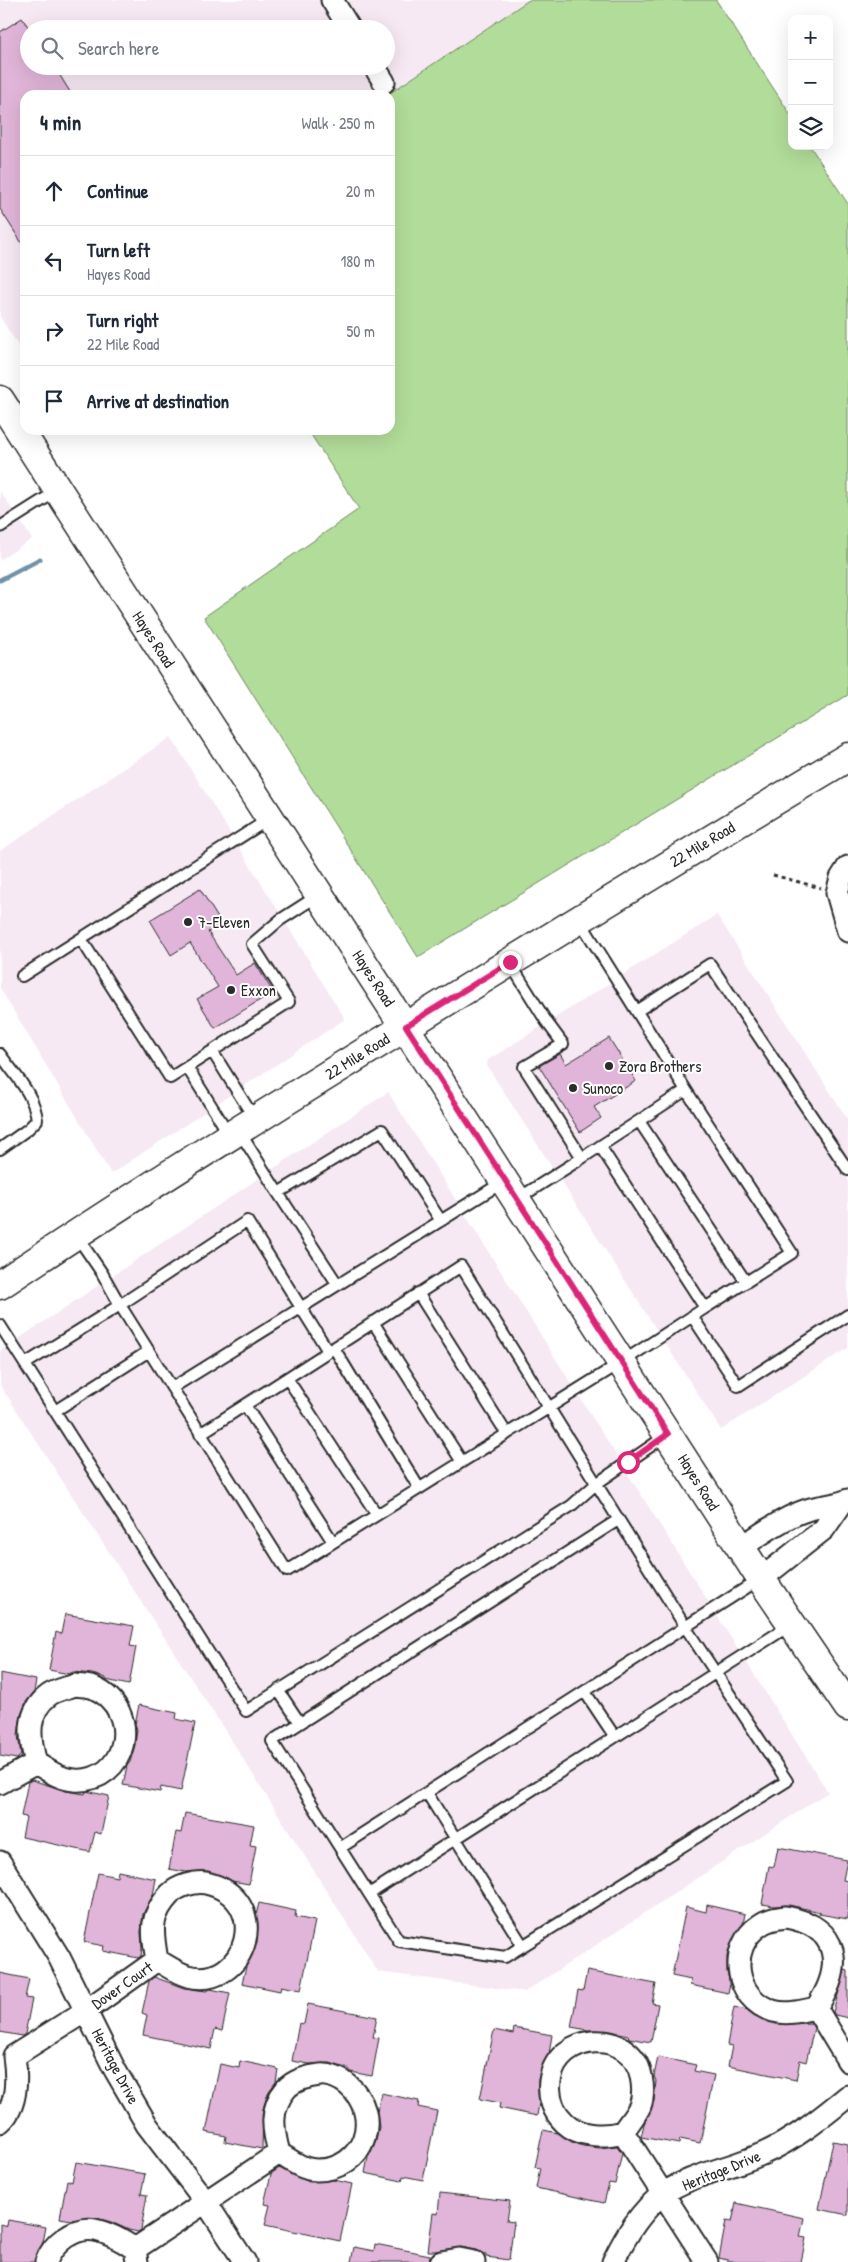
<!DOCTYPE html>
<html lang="en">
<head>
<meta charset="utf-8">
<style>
  :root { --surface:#fff; --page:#f2f2f3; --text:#1f2937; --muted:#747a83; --line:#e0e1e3 }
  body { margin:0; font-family:"Patrick Hand",sans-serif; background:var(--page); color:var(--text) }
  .controls { position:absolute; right:15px; top:15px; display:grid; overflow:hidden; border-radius:10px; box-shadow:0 5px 20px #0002 }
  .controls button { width:45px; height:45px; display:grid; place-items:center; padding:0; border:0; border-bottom:1px solid var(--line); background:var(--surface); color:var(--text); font:25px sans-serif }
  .stop { position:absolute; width:15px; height:15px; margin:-11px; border:4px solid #db2777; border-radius:50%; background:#fff }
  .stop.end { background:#db2777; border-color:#fff; box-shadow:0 1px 5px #0008 }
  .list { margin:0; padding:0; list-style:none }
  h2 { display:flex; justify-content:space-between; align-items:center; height:65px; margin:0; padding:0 20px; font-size:21px }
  h2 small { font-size:16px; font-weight:400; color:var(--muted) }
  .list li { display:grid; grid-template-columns:32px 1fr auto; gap:15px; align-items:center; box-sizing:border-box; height:70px; padding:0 20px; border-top:1px solid var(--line) }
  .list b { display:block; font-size:19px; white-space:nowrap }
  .list p { margin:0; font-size:16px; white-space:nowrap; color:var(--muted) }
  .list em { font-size:16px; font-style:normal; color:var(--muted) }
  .icon { flex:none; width:28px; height:28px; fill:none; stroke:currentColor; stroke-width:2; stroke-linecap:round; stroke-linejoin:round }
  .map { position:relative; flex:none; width:848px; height:2262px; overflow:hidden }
  .search { position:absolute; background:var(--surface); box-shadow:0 5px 20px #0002; left:20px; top:20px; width:375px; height:55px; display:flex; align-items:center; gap:12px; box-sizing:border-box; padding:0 18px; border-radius:28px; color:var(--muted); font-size:19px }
  .panel { position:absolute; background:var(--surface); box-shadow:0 5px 20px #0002; left:20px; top:90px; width:375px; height:345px; border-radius:15px }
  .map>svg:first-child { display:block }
  .built { fill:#f6e9f4; fill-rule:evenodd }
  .green { fill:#b2dc99; stroke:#6e8462 }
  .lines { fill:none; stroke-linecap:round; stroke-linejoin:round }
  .stream { stroke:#6f92a8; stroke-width:5 }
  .building { fill:#e1b5d9; stroke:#2b2b2b }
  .lane-casing { stroke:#2b2b2b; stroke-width:14 }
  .street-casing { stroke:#2b2b2b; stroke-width:25 }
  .secondary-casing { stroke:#2b2b2b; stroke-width:31 }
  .path { stroke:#2b2b2b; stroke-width:3; stroke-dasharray:4 4; stroke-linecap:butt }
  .lane { stroke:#fff; stroke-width:10 }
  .street { stroke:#fff; stroke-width:21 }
  .secondary { stroke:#fff; stroke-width:28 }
  .route { stroke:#db2777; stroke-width:6 }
  .poi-dot { fill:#2b2b2b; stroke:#fff; stroke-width:2 }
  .labels { text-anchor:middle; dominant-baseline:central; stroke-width:4; stroke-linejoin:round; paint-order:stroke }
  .street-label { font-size:16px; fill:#2b2b2b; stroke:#fff }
  .poi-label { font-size:16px; fill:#2b2b2b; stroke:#fff; text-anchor:start }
</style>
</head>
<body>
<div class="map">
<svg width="848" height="2262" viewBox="0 0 848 2262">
  <rect width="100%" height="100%" fill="#fff"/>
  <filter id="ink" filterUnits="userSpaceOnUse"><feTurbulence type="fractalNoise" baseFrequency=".02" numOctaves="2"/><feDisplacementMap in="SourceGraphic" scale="10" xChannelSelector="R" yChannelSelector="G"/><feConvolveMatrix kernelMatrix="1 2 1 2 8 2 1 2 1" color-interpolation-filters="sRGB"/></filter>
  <g filter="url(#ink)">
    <path class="built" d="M0,0H529L387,95H25V340L18,345L0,317ZM29,29H386V66H29Z
      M0,491L32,539L0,560Z
      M171,737L345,1019L111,1174L0,988V851Z
      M717,915L848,1120V1348L721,1430L487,1066L488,1060Z
      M388,1092L828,1792L525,1992L378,1972L235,1746L0,1385V1351Z"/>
    <path class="green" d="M529,0H716L792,117V146H810L848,204V695L418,957L204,617L359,509L308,430H390V95H387Z"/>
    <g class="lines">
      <path class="stream" d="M0,580L40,559"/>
    </g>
    <path class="building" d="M22,18L29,28V66H54L72,95H25V248L0,209V32Z
      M200,889L221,923L208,932L236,975L255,963L273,992L215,1028L197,999L218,987L190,943L171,955L150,920Z
      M609,1038L636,1081L594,1107L601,1118L580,1132L539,1066L560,1054L566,1064Z
      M65,1614L134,1626L130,1646L136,1647L129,1685L106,1680V1678L92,1674L73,1672L69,1674L49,1670L56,1632L61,1634Z
      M0,1673L36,1680L34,1692L26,1702L21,1715L18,1735L21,1755L17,1759L0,1756Z
      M139,1705L177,1713L176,1719L195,1723L181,1791L161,1787L160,1792L123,1785L127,1766L130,1762L135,1745L137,1729L135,1724Z
      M32,1780L66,1791L85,1794L86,1791L109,1796L101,1834L95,1832L90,1852L22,1837L26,1817L21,1816L28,1782Z
      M185,1813L254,1825L250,1845L256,1846L249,1884L232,1881L208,1871L186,1872L169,1869L176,1832L181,1833Z
      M778,1847L847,1860L843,1880L848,1881V1919L819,1914L820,1912L789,1905L774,1906L762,1904L769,1866L774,1867Z
      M118,1871L156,1879L153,1895L143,1914L141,1932L142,1948L141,1956L138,1958L103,1951L104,1946L84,1942L98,1873L117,1877Z
      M259,1903L296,1911L295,1917L315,1921L301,1990L281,1986L280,1991L242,1983L246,1967L257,1942L258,1924L256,1915Z
      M707,1905L745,1914L743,1924L732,1940L727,1956V1972L730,1983L728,1993L690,1985L691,1980L672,1976L686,1907L706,1912Z
      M845,1970L848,1971V2018L835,2015L833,2012Z
      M587,1971L656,1984L652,2003L658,2004L651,2042L629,2038L628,2035L611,2031L588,2030L571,2027L578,1990L583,1991Z
      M0,1973L29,1979L25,1998L32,1999L25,2034L22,2036L0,2032Z
      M154,1977L184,1988L206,1991L210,1989L230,1993L222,2031L215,2029L211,2049L143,2035L147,2015L142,2013L149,1981Z
      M308,2004L377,2017L373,2037L379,2038L372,2076L351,2072L349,2069L330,2063L309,2064L292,2061L299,2023L304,2024Z
      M734,2007L747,2010L755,2016L776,2024L811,2023L814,2028L806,2062L800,2060L796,2080L728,2066L732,2046L727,2045Z
      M514,2028L552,2035L549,2054L544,2061L538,2080L539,2103L537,2116L499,2108L500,2103L480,2099L494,2030L513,2034Z
      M658,2057L696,2065L694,2071L714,2075L700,2143L680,2139L679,2144L641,2137L644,2124L654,2101L656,2081L654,2076Z
      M240,2061L278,2069L276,2082L269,2091L263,2109L262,2149L225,2142L226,2136L206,2132L220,2064L239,2068Z
      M381,2093L419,2101L418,2107L437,2111L423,2180L403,2176L402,2181L365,2173L368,2157L376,2141L379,2127L377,2112Z
      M543,2130L558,2133L572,2142L583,2146L600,2148L617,2146L622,2153L615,2184L609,2183L604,2203L536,2188L540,2168L535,2167Z
      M833,2141L848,2144V2215L819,2209Z
      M76,2162L145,2174L141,2194L147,2195L141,2230L138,2232L129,2230L111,2222L96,2218L72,2220L60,2218L67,2180L72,2182Z
      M279,2168L309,2182L334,2180L352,2184L340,2241L265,2225L270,2205L264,2204L271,2174Z
      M440,2193L510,2201L507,2221L514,2222L509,2260L486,2257V2255L477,2250L461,2247L435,2251H428L433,2213L438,2214Z
      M736,2203L804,2218L800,2237L806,2238L801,2262H735L719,2258L726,2221L732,2222Z
      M8,2220L46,2227L43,2242L34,2262H0V2224L7,2226Z
      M375,2244L430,2255L429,2262H351L354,2247L374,2251Z"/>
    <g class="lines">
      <defs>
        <path id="lane" d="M0,527L57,491
          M580,921L686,1090L582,1158
          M81,939L170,1078L289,1002L252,944L280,920L319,895
          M510,963L546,1021L563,1044L524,1067L582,1158L516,1200
          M22,976L269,819
          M637,1011L710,964L848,1170
          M212,1051L254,1118
          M0,1054C14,1074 35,1095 37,1120L28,1129L0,1149
          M187,1067L229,1134
          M686,1090L792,1253L705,1308
          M639,1121L746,1282
          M239,1131L278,1193L382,1130L441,1221
          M278,1193L338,1285
          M76,1235L102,1273L120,1305L287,1571L622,1362L705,1308L600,1146
          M418,1293L507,1434
          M692,1316L738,1386L848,1315
          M373,1322L462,1462
          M0,1325L246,1711L571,1506L596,1484L667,1435
          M334,1348L419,1488
          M25,1364L120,1305L247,1221L328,1351
          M287,1378L377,1515
          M172,1388L503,1182
          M245,1405L333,1542
          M55,1411L149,1351
          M200,1434L461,1266L686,1628L787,1781L505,1957L399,1941L272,1741L618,1520
          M278,1690L300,1723
          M585,1692L615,1737
          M427,1793L523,1946
          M340,1848L760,1579
          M369,1894L792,1624"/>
        <path id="street" d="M332,0L350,29
          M374,66L384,82
          M848,867L841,878L837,893L848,931
          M741,1547C762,1534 785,1516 810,1509C823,1505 836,1506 848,1500
          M761,1579L824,1529L842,1503
          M75,1685C81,1686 89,1686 94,1688C143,1710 128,1784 74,1780C60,1779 47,1770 36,1763C29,1738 26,1712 49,1695C56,1690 67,1688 75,1685Z
          M0,1783L36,1763
          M0,1862L59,1957L115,2070L147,2125L205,2201L245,2262
          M786,1917C841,1927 844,1967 816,2008C802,2011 787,2015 773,2011C734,1999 727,1947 760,1925C768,1919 777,1918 786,1917Z
          M816,2008L848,2061
          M14,2056L87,2010L157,1960C166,1965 177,1973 188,1976C246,1991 275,1899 206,1883C195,1881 178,1886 170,1894C149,1916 152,1931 157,1960
          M0,2122C18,2107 17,2077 14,2056
          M623,2132C604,2137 580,2137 565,2123C553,2112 548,2097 550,2081C557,2032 631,2027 641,2076C643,2086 644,2096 640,2106C636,2115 628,2124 623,2132L707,2262
          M135,2249L279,2153C290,2160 303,2170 317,2170C365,2170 383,2115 348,2085C341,2079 330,2074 320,2075C309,2076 294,2080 286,2089C269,2109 273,2130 279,2153
          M46,2262C53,2243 74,2226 95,2230C110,2233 123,2241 135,2249L137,2262
          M441,2262L459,2259L474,2262
          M613,2262C625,2237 640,2211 663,2194C689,2175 732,2168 762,2154C794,2140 821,2118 848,2096"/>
        <path id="secondary" d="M0,400L761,1579L848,1707
          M0,1285C132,1196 267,1112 402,1029C550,937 699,846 848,757"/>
      </defs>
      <use href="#lane" class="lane-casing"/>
      <use href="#street" class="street-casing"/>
      <use href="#secondary" class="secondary-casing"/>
      <path class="path" d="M773,875L821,888"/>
      <use href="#lane" class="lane"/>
      <use href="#street" class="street"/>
      <use href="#secondary" class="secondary"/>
    </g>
  </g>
  <g class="lines" filter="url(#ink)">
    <path class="route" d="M510,962L406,1026L668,1434L628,1462"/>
  </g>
  <g class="poi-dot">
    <circle cx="188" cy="922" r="5"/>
    <circle cx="231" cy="990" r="5"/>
    <circle cx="609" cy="1066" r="5"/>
    <circle cx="573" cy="1088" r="5"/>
  </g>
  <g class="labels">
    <g class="street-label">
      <text transform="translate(154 639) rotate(57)">Hayes Road</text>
      <text transform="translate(702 844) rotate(-31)">22 Mile Road</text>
      <text transform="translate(374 978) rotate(57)">Hayes Road</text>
      <text transform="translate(357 1056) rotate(-32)">22 Mile Road</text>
      <text transform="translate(699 1482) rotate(58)">Hayes Road</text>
      <text transform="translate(122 1985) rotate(-35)">Dover Court</text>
      <text transform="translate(116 2066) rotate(62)">Heritage Drive</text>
      <text transform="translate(721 2170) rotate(-22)">Heritage Drive</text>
    </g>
    <g class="poi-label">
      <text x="198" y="922">7-Eleven</text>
      <text x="241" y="990">Exxon</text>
      <text x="619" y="1066">Zora Brothers</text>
      <text x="583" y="1088">Sunoco</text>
    </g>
  </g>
</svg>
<div class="controls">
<button>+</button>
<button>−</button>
<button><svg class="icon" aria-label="layers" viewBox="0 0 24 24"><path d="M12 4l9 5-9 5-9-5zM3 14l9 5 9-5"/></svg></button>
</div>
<div class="stop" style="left:628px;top:1462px"></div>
<div class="stop end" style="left:510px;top:962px"></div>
<div class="search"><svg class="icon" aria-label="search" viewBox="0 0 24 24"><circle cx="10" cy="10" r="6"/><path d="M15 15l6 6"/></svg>Search here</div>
<section class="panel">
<h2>4 min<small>Walk · 250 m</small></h2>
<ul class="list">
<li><svg class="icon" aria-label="ahead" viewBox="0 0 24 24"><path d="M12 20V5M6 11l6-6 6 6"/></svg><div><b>Continue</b></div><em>20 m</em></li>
<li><svg class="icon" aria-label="left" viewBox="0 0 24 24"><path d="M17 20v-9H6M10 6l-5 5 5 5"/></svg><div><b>Turn left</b><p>Hayes Road</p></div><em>180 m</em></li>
<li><svg class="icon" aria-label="right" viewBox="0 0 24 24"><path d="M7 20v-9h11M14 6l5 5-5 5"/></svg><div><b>Turn right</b><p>22 Mile Road</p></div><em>50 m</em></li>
<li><svg class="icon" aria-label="arrive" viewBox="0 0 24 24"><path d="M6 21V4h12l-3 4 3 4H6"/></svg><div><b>Arrive at destination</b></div></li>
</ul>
</section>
</div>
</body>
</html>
